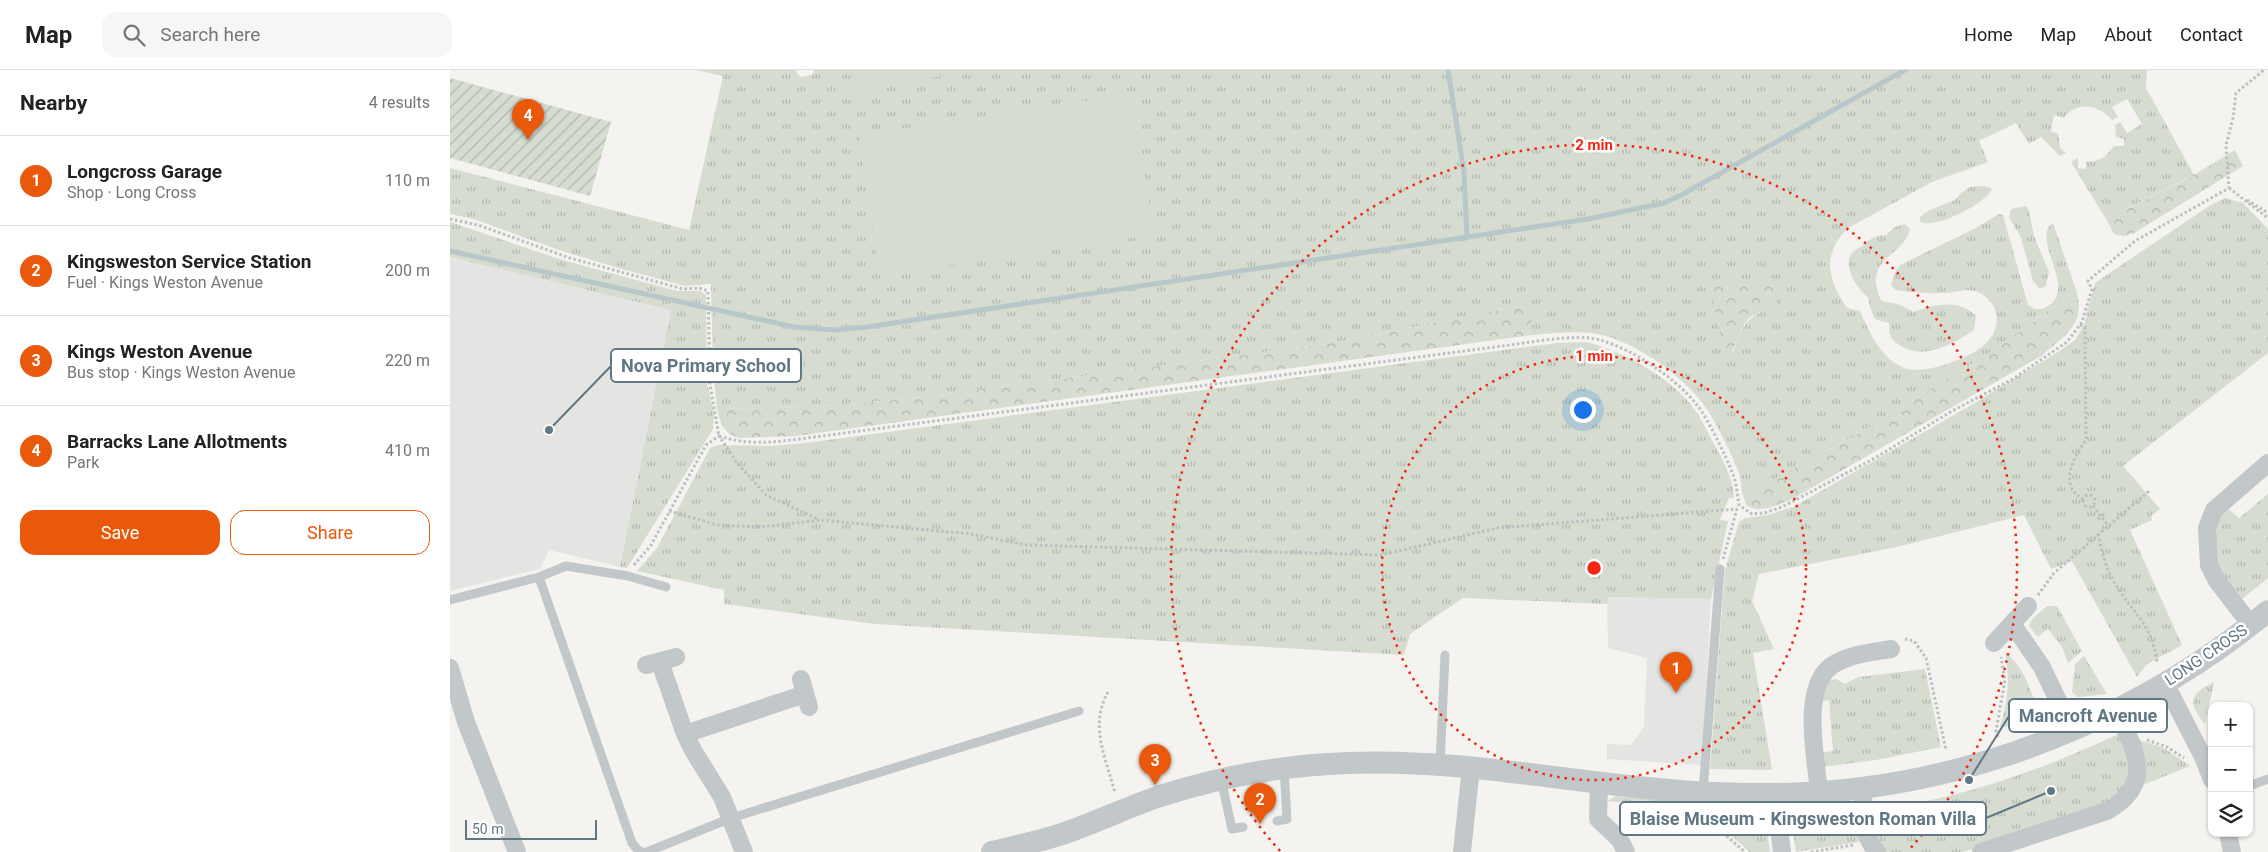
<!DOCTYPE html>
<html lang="en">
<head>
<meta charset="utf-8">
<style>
  :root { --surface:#fff; --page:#f6f6f6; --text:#222; --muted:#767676; --line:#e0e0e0; --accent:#ea580c }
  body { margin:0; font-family:Roboto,sans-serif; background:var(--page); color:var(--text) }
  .controls { position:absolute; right:15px; bottom:15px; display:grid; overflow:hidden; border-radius:10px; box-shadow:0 1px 4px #0004 }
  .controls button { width:45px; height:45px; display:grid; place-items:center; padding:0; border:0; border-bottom:1px solid var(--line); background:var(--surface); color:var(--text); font:25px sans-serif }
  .scale { position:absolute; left:15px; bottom:12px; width:132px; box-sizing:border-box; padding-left:5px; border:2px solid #607883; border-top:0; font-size:14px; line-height:18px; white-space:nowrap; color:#607883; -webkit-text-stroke:4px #fff; paint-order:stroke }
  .you { position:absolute; left:1132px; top:339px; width:18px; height:18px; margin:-12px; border:4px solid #fff; border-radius:50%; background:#1a73e8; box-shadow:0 0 0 8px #1a73e833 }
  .badge { display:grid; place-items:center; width:32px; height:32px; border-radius:50%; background:var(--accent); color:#fff; font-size:16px; font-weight:700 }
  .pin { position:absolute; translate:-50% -41px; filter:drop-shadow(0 1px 2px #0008) }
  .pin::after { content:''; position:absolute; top:26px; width:18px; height:15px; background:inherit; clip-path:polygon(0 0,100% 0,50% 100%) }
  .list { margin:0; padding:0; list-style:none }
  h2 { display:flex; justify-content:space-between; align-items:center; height:65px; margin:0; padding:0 20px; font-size:21px }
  h2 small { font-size:16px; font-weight:400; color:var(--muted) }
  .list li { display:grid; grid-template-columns:32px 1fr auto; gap:15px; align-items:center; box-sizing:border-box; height:90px; padding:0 20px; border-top:1px solid var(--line) }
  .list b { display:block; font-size:19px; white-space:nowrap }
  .list p { margin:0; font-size:16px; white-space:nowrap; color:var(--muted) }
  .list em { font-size:16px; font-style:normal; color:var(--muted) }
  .actions { display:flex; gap:10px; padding:15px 20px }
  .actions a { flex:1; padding:11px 0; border:1px solid var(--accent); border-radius:15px; text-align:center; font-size:18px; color:var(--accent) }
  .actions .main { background:var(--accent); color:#fff }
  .icon { flex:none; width:28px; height:28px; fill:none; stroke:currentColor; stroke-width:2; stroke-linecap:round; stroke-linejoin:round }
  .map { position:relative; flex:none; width:1818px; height:782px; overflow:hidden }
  header { display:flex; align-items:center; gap:30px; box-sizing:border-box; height:70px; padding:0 25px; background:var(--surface); border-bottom:1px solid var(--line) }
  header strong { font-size:24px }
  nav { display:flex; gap:28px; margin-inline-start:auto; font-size:18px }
  .search { width:350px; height:45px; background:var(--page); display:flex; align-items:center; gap:12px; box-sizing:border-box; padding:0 18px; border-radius:15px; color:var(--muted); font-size:19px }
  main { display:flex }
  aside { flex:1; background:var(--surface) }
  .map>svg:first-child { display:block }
  .built { fill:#e4e5e3 }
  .grass { fill:url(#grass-tufts); fill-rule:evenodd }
  .forest { fill:url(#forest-crowns) }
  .garden { fill:url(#garden-furrows) }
  .pitch { fill:#d6dcd0 }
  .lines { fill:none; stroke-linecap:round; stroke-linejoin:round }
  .stream { stroke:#b8c8ca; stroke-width:5 }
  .path { stroke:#bcbec0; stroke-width:3; stroke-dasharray:2.5 2.5; stroke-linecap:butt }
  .service { stroke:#c2c7c9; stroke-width:9 }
  .minor { stroke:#c2c7c9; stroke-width:18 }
  .tertiary { stroke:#c2c7c9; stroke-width:22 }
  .ring { fill:none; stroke:#f32610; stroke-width:2.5; stroke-dasharray:2.5 5 }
  .labels { text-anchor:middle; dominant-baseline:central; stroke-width:5; stroke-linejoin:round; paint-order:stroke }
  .street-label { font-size:16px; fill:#607883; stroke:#fff }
  .centre { fill:#f32610; stroke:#fff; stroke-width:2.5 }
  .ring-label { font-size:15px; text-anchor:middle; font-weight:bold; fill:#f32610; stroke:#fff; stroke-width:5; stroke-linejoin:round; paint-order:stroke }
  .leader { fill:none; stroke:#607883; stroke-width:2 }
  .callout-dot { fill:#607883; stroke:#fff; stroke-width:2 }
  .callout { fill:#fff; stroke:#607883; stroke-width:2 }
  .callout-label { font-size:18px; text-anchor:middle; font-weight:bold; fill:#607883 }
</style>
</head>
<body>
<header>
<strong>Map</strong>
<div class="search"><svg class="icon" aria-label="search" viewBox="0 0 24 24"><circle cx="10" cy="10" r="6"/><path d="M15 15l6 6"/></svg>Search here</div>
<nav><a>Home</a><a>Map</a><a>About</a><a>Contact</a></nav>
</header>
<main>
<aside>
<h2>Nearby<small>4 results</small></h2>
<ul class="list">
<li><span class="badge">1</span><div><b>Longcross Garage</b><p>Shop · Long Cross</p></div><em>110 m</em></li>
<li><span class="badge">2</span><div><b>Kingsweston Service Station</b><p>Fuel · Kings Weston Avenue</p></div><em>200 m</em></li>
<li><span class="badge">3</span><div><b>Kings Weston Avenue</b><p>Bus stop · Kings Weston Avenue</p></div><em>220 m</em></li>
<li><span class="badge">4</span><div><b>Barracks Lane Allotments</b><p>Park</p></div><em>410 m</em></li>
</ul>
<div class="actions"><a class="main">Save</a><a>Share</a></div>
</aside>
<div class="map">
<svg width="1818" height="782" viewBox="0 0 1818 782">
  <defs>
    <pattern id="grass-tufts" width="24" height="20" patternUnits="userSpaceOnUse" patternTransform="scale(1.25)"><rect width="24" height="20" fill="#d6dcd0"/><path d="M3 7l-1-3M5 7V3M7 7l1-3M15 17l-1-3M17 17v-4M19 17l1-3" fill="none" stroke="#b1b7ae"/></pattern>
    <pattern id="forest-crowns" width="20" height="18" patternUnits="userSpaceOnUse" patternTransform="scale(1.25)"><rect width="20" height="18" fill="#d6dcd0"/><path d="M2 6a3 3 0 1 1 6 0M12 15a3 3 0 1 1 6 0" fill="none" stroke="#b1b7ae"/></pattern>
    <pattern id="garden-furrows" width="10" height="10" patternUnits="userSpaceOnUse" patternTransform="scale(1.25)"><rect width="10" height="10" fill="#d6dcd0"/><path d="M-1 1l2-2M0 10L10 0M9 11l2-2" fill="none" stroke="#b1b7ae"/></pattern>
  </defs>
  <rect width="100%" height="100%" fill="#f4f3ef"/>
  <path class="built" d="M0,187L221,240L170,497L99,480L90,499L0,521Z
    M1157,527L1261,529L1252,695L1157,689V674L1181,675L1194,657L1197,588L1158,578Z"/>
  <path class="grass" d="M246,0H345L350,7L362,5L364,0H1697L1696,18L1744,105L1656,149L1621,92L1628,88V98L1636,99V91C1648,94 1658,85 1664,76H1674V69L1666,67L1665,55L1670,52L1677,63L1692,54L1677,29L1662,37L1668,47L1662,50C1649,35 1627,30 1614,48L1604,45L1601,62L1608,63L1610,78L1616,83L1610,86L1591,67L1579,74L1566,53L1529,71L1538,92L1482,112L1398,158C1371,184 1378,210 1397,238L1410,241C1420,263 1429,286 1452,297C1471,307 1520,288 1534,275C1551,260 1552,237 1532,224C1519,216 1505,223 1491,223C1476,224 1461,222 1446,220L1441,216L1445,202L1450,195L1524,159L1549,144L1553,145L1578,235C1584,239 1589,241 1596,237C1630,220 1579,169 1603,153L1626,220L1546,279L1413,361L1293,426C1291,419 1291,410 1289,403C1283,387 1264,348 1254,335C1232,305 1183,270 1147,264C1123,260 1098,264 1074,266L1080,261L1069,236L883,273L457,329L360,337L267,339L263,298L261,214L235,216L168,198L109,180L24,149L0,144V98L239,160L273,6ZM1260,217L1328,233C1297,249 1294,249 1283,283Z
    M1535,116L1542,119C1535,134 1486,159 1470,152V147L1478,141L1505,130L1511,123L1520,117Z
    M1775,128L1793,133L1818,159V283L1673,396L1710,439L1701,446L1702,450L1680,460L1732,575L1697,594L1687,607L1622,491L1601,499L1574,445L1447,477L1309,504L1302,531L1324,579L1303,583L1322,700L1260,699L1275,500L1289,452L1295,448L1318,445L1345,436L1523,334L1608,282L1625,270L1634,255L1645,213L1759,136Z
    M1576,136L1579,141L1584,166L1599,202L1596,216L1590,219L1583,211L1571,168L1559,147L1561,139Z
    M0,152L109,189L227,221H250L256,225L257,314L264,343L263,359L177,498L170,497L221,240L0,187Z
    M1455,154L1460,159C1455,183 1424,186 1426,213C1427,220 1428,226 1432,231L1451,235L1463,242C1485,235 1508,228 1526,246L1524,260C1504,273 1474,291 1451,276C1440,269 1439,265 1439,253L1425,249L1419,235V228C1409,221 1394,200 1400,186C1403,180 1409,178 1415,174C1423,167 1426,165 1436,165L1445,157Z
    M1136,272C1171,280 1224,309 1245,340C1254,353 1260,367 1268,381C1275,395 1284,411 1284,428H1279L1270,450L1278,451L1261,529L1158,527L1157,534L1013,528L960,564L954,585L425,554L274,534V520L187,501L207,478L260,378L268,375L321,376L355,373L1107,273Z
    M1818,424V508L1791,530L1769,501L1763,467L1770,445L1776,437L1789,448Z
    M1597,536H1607L1632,581L1618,593L1612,577L1598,559L1588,567L1579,556L1582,549Z
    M1555,583C1573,594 1580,620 1588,639L1598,636L1601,642L1555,657H1550C1558,632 1560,609 1555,583Z
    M1634,586L1657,624L1628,627L1622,622L1625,594Z
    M1475,599L1491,677L1426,690L1372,697L1371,683L1383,681L1379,630L1367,632L1378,611L1386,609L1395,614L1408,607Z
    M1763,612L1764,613L1755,654C1751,650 1749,646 1746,641C1737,625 1752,619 1763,612Z
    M1671,663L1683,692L1681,709L1656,737L1513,782H1433L1425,772L1417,740C1505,732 1591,700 1671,663Z
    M1689,670L1714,678L1740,696L1693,715C1696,698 1696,686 1689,670Z
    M1166,726L1284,736L1287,740L1285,742L1157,731Z
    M1398,743L1408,749L1414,771L1346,782L1342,757L1346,748Z
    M1259,746L1309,748L1316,753L1320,782H1300Z"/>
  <path class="forest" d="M1785,80L1793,96L1684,163L1674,166L1664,164L1656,149L1739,108Z
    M1323,208L1329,233L1300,247L1293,256L1277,294L1260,217Z
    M1626,220C1637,254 1614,266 1591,286L1344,428C1329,434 1313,444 1297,436L1293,426L1413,361L1546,279Z
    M1069,236L1078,238C1083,250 1085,257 1074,266L346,366L289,368C273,363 271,354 267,339L360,337L457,329L883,273Z"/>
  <path class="garden" d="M0,8L161,52L140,126L0,88Z"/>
  <path class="pitch" d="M404,0H520L408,23Z
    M683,24L704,165L430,206L409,65Z"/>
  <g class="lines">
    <path class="stream" d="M998,0L1014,102L1017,168
      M0,181L344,257L384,260L417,257L1138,149L1214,133L1233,124L1455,0"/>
    <path class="path" d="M1779,118L1818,148
      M1797,130L1818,143
      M0,149L28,155L120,188L233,219L249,218L258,221L260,315L269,366C299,376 326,372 357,368L1052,276C1078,273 1125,263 1150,270C1181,278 1227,309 1247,335C1257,347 1276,386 1282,402C1287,412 1287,424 1289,435L1302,444L1314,443L1332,437L1425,388L1502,341L1563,309L1617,272L1632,252L1642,219L1638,211L1685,171L1779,118L1776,75L1783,48L1786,23L1814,0
      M1630,255L1635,257L1636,370C1623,388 1608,416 1633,429
      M1633 431a6 6 0 1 1 12 0a6 6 0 1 1-12 0Z
      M1643,436L1658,455
      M219,441L268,455L311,457L370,450L521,464L577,475L931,485L1047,458L1287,439
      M1648,449L1656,442
      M1648,464C1652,482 1656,500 1666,515C1684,545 1703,555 1707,593
      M1273,489L1287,439
      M184,495L201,475L256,375L269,366L287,393L316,425L368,449
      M1588,525L1604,503L1699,421
      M1455,569L1464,571L1476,588L1496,680
      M658,622C639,656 656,688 665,723
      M1548,667L1546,661L1555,610L1551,587
      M1697,670L1717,677L1734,688
      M1250,743L1295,782
      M1361,782L1403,775"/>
    <path class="service" d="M89,507L182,773L187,779L192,782
      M0,530L89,507L116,496L178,506L216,517
      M990,695L995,585
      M771,709L782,759L793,757
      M1799,716L1818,709
      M1253,722L1270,499
      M827,751L837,749L834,698
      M197,782L281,748L629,641"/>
    <path class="minor" d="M1563,555L1592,597L1622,660
      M1801,555L1767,511L1759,495L1757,458L1764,440L1818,393
      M1544,573L1578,536
      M210,592L235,664L244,682L272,727L294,782
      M196,595L226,587
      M0,598L16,652L67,782
      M351,609L359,637
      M1715,613L1754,689L1762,710
      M235,664L355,624
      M1149,712L1148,749L1170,770L1176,782
      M1413,718C1414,740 1411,765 1427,782
      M1369,722C1366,688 1349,612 1386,593C1403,584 1422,582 1441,579
      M1325,724L1332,782
      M1778,763L1782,782
      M1012,782L1021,697
      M1531,782L1657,741C1706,713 1685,680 1666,640"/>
    <path class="tertiary" d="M542,782C570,775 599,770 626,759C653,749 679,737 707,727C769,707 833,695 898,693C1014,688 1129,715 1245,722C1300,725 1357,726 1412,718C1560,699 1703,636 1818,541"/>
  </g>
  <g class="ring">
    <circle cx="1144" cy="498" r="212"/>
    <path d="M830 781A423 423 0 1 1 1458 781"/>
  </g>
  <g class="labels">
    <g class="street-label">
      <text transform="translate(1756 585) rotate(-34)">LONG CROSS</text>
    </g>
  </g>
  <circle cx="1144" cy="498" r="8" class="centre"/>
  <g class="ring-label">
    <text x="1144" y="80">2 min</text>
    <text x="1144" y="291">1 min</text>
  </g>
  <path class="leader" d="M99 360L161 296M1519 710L1559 646M1601 721L1536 748"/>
  <g class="callout-dot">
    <circle cx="99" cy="360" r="5"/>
    <circle cx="1519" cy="710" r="5"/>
    <circle cx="1601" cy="721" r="5"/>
  </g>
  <g class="callout">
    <rect x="161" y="279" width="190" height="33" rx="5"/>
    <rect x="1559" y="629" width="158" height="33" rx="5"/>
    <rect x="1170" y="732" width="366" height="33" rx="5"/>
  </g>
  <g class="callout-label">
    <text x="256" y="302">Nova Primary School</text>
    <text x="1638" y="652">Mancroft Avenue</text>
    <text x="1353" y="755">Blaise Museum - Kingsweston Roman Villa</text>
  </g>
</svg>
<div class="controls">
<button>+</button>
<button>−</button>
<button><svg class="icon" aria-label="layers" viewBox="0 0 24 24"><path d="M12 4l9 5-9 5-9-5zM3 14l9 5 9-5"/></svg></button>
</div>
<div class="scale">50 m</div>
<div class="you"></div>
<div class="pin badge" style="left:1226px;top:623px">1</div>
<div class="pin badge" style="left:810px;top:754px">2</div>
<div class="pin badge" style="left:705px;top:715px">3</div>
<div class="pin badge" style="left:78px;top:70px">4</div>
</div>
</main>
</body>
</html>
